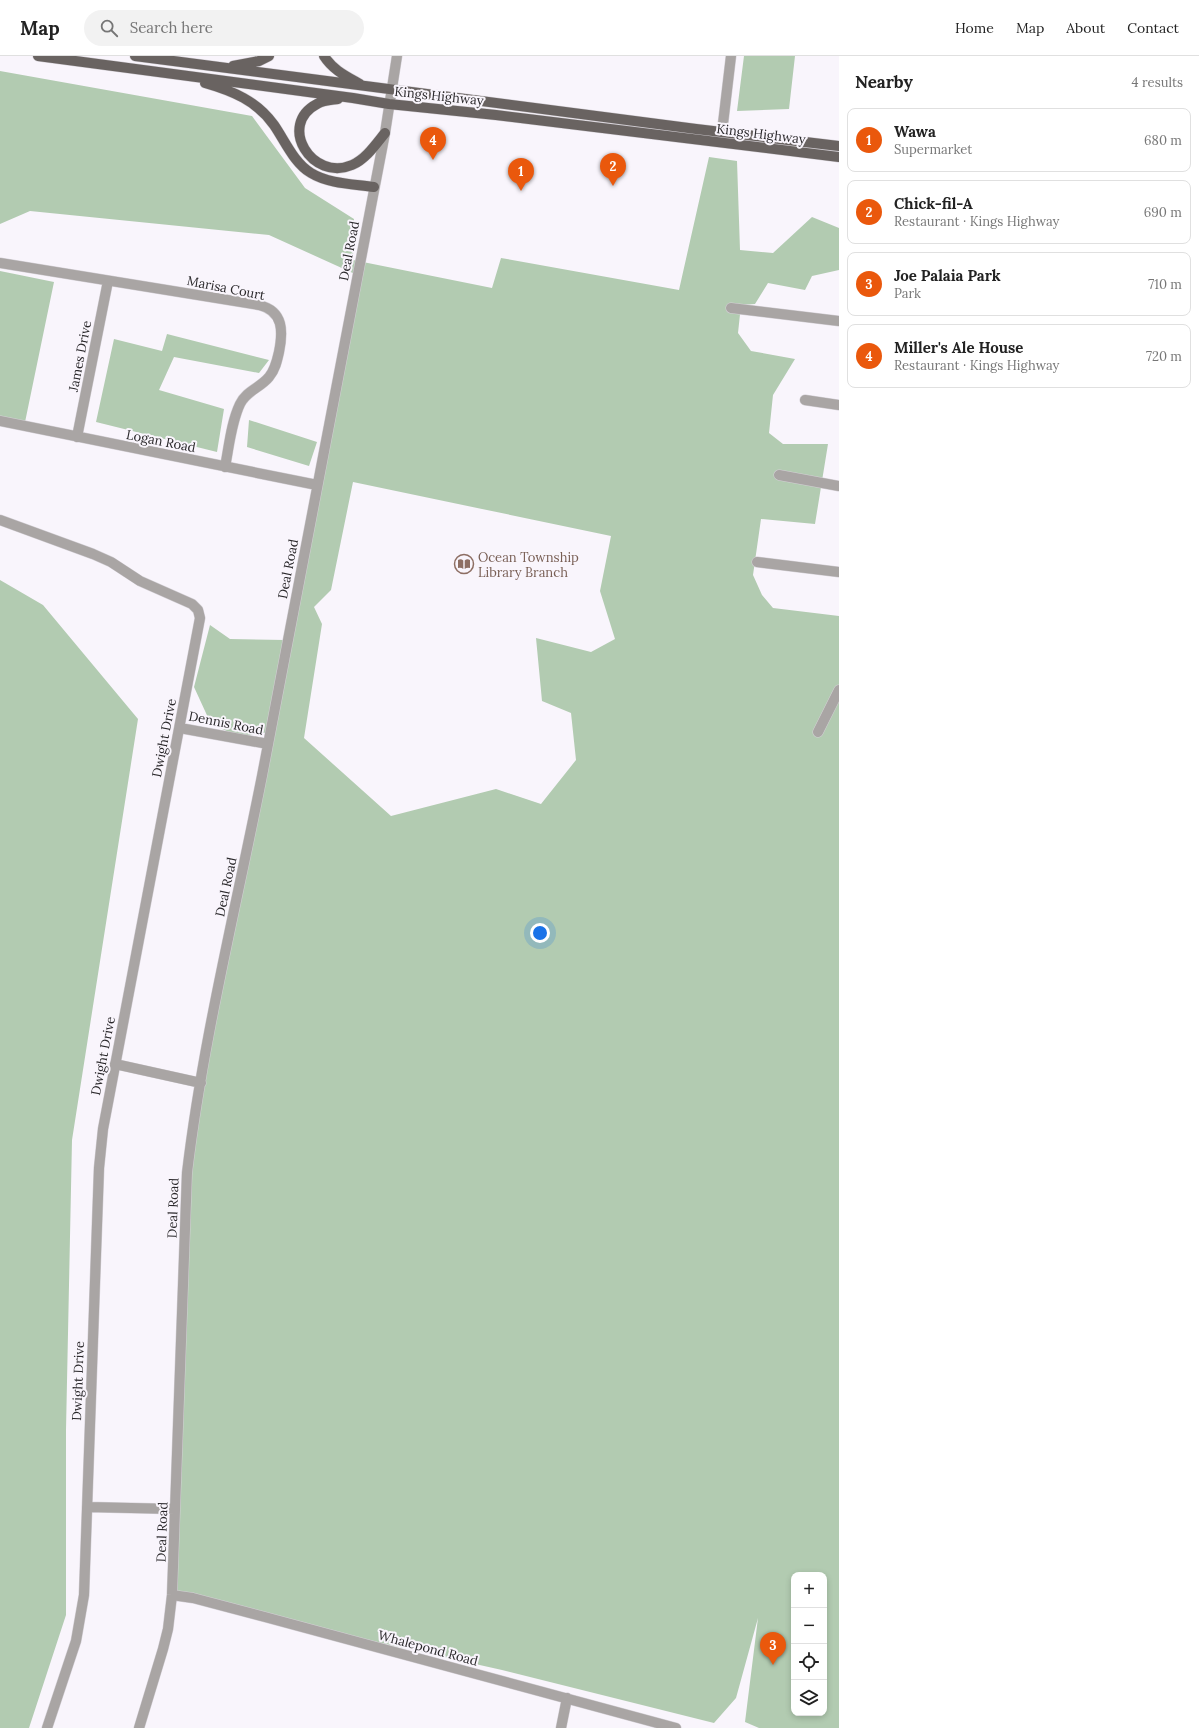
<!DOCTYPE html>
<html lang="en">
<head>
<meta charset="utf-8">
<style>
  :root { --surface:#fff; --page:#f2f2f2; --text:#222; --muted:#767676; --line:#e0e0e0; --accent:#ea580c }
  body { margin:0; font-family:Lora,serif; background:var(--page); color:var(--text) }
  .controls { position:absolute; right:12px; bottom:12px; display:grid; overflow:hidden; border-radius:8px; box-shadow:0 2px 6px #0003 }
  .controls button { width:36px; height:36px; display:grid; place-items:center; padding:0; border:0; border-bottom:1px solid var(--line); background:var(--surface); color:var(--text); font:20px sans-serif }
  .you { position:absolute; left:540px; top:877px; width:14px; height:14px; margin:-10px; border:3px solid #fff; border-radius:50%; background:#1a73e8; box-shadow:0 0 0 6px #1a73e833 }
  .badge { display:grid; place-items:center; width:26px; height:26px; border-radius:50%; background:var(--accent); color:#fff; font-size:13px; font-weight:700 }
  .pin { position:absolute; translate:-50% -33px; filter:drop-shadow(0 1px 2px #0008) }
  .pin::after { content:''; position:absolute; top:21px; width:14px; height:12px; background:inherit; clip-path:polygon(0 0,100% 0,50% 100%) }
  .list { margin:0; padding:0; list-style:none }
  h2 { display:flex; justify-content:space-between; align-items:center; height:52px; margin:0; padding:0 16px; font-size:17px }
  h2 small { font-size:13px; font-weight:400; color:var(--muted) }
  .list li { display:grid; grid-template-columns:26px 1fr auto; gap:12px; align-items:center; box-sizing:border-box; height:64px; margin:0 8px 8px; padding:0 8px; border:1px solid var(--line); border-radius:8px }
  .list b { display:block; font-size:15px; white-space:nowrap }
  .list p { margin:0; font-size:13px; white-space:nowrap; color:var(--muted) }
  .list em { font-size:13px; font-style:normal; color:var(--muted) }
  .icon { flex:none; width:22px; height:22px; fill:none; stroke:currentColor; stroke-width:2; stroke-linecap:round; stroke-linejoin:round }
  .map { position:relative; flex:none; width:839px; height:1672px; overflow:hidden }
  header { display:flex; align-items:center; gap:24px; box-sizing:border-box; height:56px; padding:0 20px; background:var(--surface); border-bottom:1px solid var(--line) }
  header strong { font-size:19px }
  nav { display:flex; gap:22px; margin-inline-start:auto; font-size:14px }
  .search { width:280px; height:36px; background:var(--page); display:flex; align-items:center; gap:10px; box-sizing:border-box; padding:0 14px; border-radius:22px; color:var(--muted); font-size:15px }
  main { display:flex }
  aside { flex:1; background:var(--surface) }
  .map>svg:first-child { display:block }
  .green { fill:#b2cbb1; fill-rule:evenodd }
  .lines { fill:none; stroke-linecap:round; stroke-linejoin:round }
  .minor-casing { stroke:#d4d0d6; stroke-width:11 }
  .major-casing { stroke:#d4d0d6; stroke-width:11 }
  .minor { stroke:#a9a5a4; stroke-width:10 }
  .major { stroke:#696361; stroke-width:10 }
  .labels { text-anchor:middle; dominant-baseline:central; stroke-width:4; stroke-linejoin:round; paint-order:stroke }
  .street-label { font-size:13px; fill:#2a282b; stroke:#f9f5fc }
  .education-label { font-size:13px; fill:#785e54; stroke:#f9f5fc; text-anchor:start }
</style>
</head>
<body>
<header>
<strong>Map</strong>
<div class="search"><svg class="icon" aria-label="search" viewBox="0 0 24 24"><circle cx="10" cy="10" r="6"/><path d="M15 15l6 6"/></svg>Search here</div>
<nav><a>Home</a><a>Map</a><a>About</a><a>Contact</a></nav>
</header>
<main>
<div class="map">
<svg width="839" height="1672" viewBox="0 0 839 1672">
  <rect width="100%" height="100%" fill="#f9f5fc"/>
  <path class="green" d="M744,0H795L789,53L737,55Z
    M0,15L252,60L305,132L354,163L353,204L492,232L501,202L679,234L709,101L737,105L740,194L773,197L812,161L839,172V214L812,220L805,234L768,227L755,248L741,249L738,277L751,295L795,303L773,339L769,377L783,388H828L815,468L761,463L753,519L762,539L773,552L839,560V1672H759L745,1666L758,1562L736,1642L714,1667L502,1614L171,1540L188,1103L269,676L240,681L211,668L194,631L210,569L230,583L285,584L355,218L269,179L30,155L0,168ZM353,426L611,480L600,535L615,583L591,596L536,582L542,645L571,657L576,704L541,748L496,733L391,760L304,682L322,568L314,551L331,534ZM794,1519H824V1657H794Z
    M0,215L54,226L24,371L0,366Z
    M167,278L269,304L259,317L174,301L159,334L224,353L217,396L96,366L114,283L162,295Z
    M249,364L317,386L309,410L247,391Z
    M0,524L43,549L138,663L72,1084L66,1374V1559L29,1672H0Z"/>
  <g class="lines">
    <defs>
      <path id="minor" d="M722,76L731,0
        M0,207L259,249C284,255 283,276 279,296C277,305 275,314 269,321C260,332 246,335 240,348C231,367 229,391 225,411
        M731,252L839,265
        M805,344L839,349
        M0,365L317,429
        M77,381L108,225
        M779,419L839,430
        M0,464L93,498L111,506L140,525L192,548L198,554L200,562L103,1073L99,1112L84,1539L76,1585L47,1672
        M757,506L839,516
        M180,672L268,688
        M818,676L839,634
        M115,1008L201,1027
        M87,1451L175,1453
        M172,1539L193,1542L265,1561L676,1672
        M139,1672L163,1593L168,1573L172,1539L187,1117C203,983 236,852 262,720C304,506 342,291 385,77L397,0
        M561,1672L567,1642"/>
      <path id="major" d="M38,0L353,42L389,48L496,59L839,101
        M135,0L696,73L839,90
        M324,0C333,14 346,20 360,28
        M233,10L259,5L269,0
        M205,27C233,35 257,45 274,69C285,85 294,107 311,117C329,128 354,128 374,131
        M338,43C331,44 323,44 317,48C277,69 312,126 352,109C366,103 376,88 385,77"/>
    </defs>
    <use href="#minor" class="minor-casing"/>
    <use href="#major" class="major-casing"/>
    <use href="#minor" class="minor"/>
    <use href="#major" class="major"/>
  </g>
  <defs>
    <symbol id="library-ring" viewBox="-11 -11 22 22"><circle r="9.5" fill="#f9f5fc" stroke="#8d6e63" stroke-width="1.5"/><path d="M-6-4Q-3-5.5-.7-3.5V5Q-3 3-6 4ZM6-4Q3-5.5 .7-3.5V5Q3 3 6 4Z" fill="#8d6e63"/></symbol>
  </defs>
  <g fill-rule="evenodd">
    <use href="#library-ring" x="453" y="497" width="22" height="22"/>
  </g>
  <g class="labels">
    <g class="street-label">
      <text transform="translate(439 40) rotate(6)">Kings Highway</text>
      <text transform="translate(761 78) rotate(7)">Kings Highway</text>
      <text transform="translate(349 195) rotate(-79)">Deal Road</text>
      <text transform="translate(226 232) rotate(11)">Marisa Court</text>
      <text transform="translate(80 300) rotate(-79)">James Drive</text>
      <text transform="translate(161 385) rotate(11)">Logan Road</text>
      <text transform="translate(288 513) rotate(-79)">Deal Road</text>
      <text transform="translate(226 667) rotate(11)">Dennis Road</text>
      <text transform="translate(164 682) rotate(-79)">Dwight Drive</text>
      <text transform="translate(226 831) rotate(-78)">Deal Road</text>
      <text transform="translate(103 1000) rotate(-79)">Dwight Drive</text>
      <text transform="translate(173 1152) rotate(-88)">Deal Road</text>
      <text transform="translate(78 1325) rotate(-88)">Dwight Drive</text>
      <text transform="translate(162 1476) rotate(-88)">Deal Road</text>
      <text transform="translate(428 1592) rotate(15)">Whalepond Road</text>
    </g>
    <g class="education-label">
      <text x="478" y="501">Ocean Township<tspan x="478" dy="15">Library Branch</tspan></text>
    </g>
  </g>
</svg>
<div class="controls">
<button>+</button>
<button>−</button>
<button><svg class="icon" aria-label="locate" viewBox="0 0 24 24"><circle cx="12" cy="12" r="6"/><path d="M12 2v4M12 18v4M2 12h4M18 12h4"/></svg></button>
<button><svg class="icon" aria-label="layers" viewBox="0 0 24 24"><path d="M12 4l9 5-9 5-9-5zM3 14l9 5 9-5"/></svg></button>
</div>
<div class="you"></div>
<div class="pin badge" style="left:521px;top:135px">1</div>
<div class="pin badge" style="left:613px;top:130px">2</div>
<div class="pin badge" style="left:773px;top:1609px">3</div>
<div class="pin badge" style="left:433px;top:104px">4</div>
</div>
<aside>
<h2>Nearby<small>4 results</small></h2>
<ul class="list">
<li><span class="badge">1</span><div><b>Wawa</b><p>Supermarket</p></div><em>680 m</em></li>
<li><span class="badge">2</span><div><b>Chick-fil-A</b><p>Restaurant · Kings Highway</p></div><em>690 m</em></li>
<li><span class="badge">3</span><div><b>Joe Palaia Park</b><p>Park</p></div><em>710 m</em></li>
<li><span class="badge">4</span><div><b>Miller's Ale House</b><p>Restaurant · Kings Highway</p></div><em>720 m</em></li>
</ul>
</aside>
</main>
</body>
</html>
